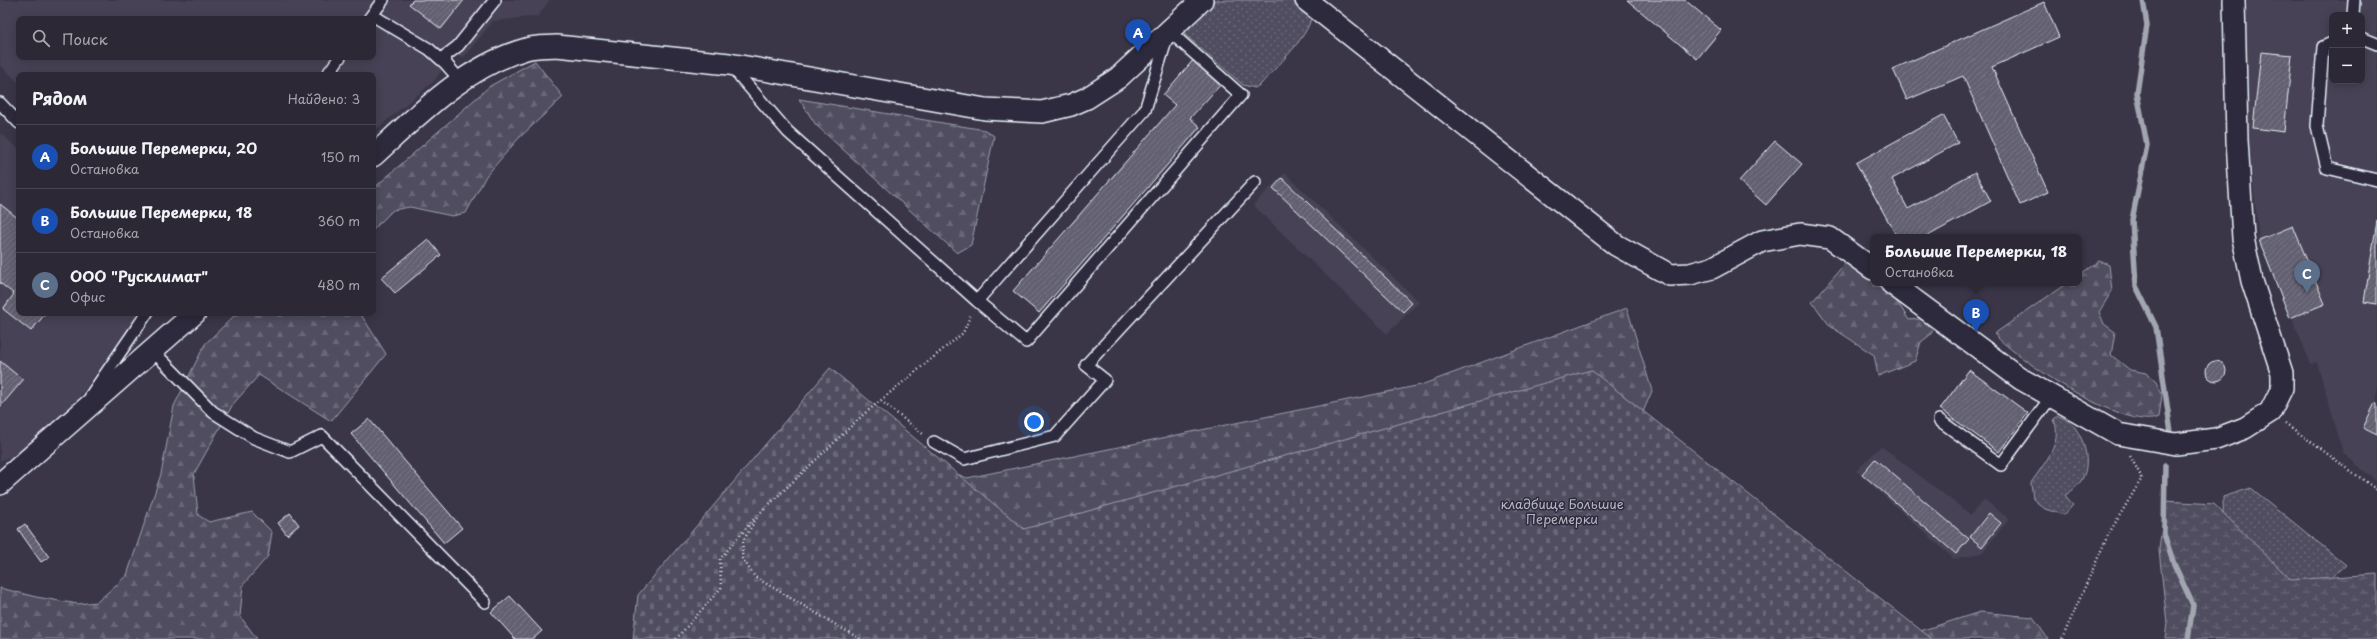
<!DOCTYPE html>
<html lang="ru">
<head>
<meta charset="utf-8">
<style>
  :root { --surface:#2c2836; --page:#383442; --text:#f1f3f6; --muted:#a6a6ad; --line:#484451; --accent:#ff9aa2 }
  body { margin:0; font-family:"Playpen Sans",sans-serif; background:var(--page); color:var(--text) }
  .controls { position:absolute; right:12px; top:12px; display:grid; overflow:hidden; border-radius:8px; box-shadow:0 2px 10px #0003 }
  .controls button { width:36px; height:36px; display:grid; place-items:center; padding:0; border:0; border-bottom:1px solid var(--line); background:var(--surface); color:var(--text); font:20px sans-serif }
  .you { position:absolute; left:1034px; top:422px; width:14px; height:14px; margin:-10px; border:3px solid #fff; border-radius:50%; background:#1a73e8; box-shadow:0 0 0 6px #1a73e833 }
  .badge { display:grid; place-items:center; width:26px; height:26px; border-radius:50%; background:var(--accent); color:#fff; font-size:13px; font-weight:700 }
  .pin { position:absolute; translate:-50% -33px; filter:drop-shadow(0 1px 2px #0008) }
  .pin::after { content:''; position:absolute; top:21px; width:14px; height:12px; background:inherit; clip-path:polygon(0 0,100% 0,50% 100%) }
  .popup { position:absolute; left:1870px; top:234px; width:212px; height:52px; box-sizing:border-box; display:grid; place-content:center; border-radius:8px; background:var(--surface); filter:drop-shadow(0 1px 3px #0005); font-size:13px; white-space:nowrap; color:var(--muted) }
  .popup b { font-size:15px; color:var(--text) }
  .popup::after { content:''; position:absolute; left:50%; top:100%; margin-left:-8px; border:8px solid transparent; border-top-color:var(--surface) }
  .list { margin:0; padding:0; list-style:none }
  h2 { display:flex; justify-content:space-between; align-items:center; height:52px; margin:0; padding:0 16px; font-size:17px }
  h2 small { font-size:13px; font-weight:400; color:var(--muted) }
  .list li { display:grid; grid-template-columns:26px 1fr auto; gap:12px; align-items:center; box-sizing:border-box; height:64px; padding:0 16px; border-top:1px solid var(--line) }
  .list b { display:block; font-size:15px; white-space:nowrap }
  .list p { margin:0; font-size:13px; white-space:nowrap; color:var(--muted) }
  .list em { font-size:13px; font-style:normal; color:var(--muted) }
  .icon { flex:none; width:22px; height:22px; fill:none; stroke:currentColor; stroke-width:2; stroke-linecap:round; stroke-linejoin:round }
  .map { position:relative; flex:none; width:2377px; height:639px; overflow:hidden }
  .search { position:absolute; background:var(--surface); box-shadow:0 2px 10px #0003; left:16px; top:16px; width:360px; height:44px; display:flex; align-items:center; gap:10px; box-sizing:border-box; padding:0 14px; border-radius:8px; color:var(--muted); font-size:15px }
  .panel { position:absolute; background:var(--surface); box-shadow:0 2px 10px #0003; left:16px; top:72px; width:360px; height:244px; border-radius:8px }
  .map>svg:first-child { display:block }
  .built { fill:#464354; fill-rule:evenodd }
  .grass { fill:url(#grass-dots); stroke:#9ca0ac }
  .forest { fill:url(#forest-firs); stroke:#9ca0ac }
  .wetland { fill:url(#wetland-marsh); stroke:#9ca0ac }
  .cemetery { fill:url(#cemetery-stones); stroke:#9ca0ac }
  .lines { fill:none; stroke-linecap:round; stroke-linejoin:round }
  .stream { stroke:#a2a6b1; stroke-width:5.5 }
  .building { fill:url(#building-hatch); stroke:#e8f1f8 }
  .service-casing { stroke:#e8f1f8; stroke-width:14 }
  .minor-casing { stroke:#e8f1f8; stroke-width:24 }
  .path { stroke:#e8f1f8; stroke-width:2.5; stroke-dasharray:1 3; stroke-linecap:butt }
  .service { stroke:#2f2a3d; stroke-width:11 }
  .minor { stroke:#2f2a3d; stroke-width:21 }
  .labels { text-anchor:middle; dominant-baseline:central; stroke-width:3; stroke-linejoin:round; paint-order:stroke }
  .park-label { font-size:13px; fill:#b3b8c2; stroke:#2f2a3d }
</style>
</head>
<body>
<div class="map">
<svg width="2377" height="639" viewBox="0 0 2377 639">
  <defs>
    <pattern id="grass-dots" width="8" height="8" patternUnits="userSpaceOnUse"><rect width="8" height="8" fill="#504e5f"/><path d="M2 2h.1M6 6h.1" fill="none" stroke="#696877" stroke-width="1.8" stroke-linecap="round"/></pattern>
    <pattern id="forest-firs" width="22" height="20" patternUnits="userSpaceOnUse"><rect width="22" height="20" fill="#504e5f"/><path d="M5 1l3.5 6h-7zM16 11l3.5 6h-7z" fill="#696877"/></pattern>
    <pattern id="wetland-marsh" width="20" height="14" patternUnits="userSpaceOnUse"><rect width="20" height="14" fill="#504e5f"/><path d="M1 5h8M5 5V1M11 12h8M15 12V8" fill="none" stroke="#696877"/></pattern>
    <pattern id="cemetery-stones" width="16" height="16" patternUnits="userSpaceOnUse"><rect width="16" height="16" fill="#504e5f"/><path d="M2 7V4a2 2 0 0 1 4 0v3zM10 15v-3a2 2 0 0 1 4 0v3z" fill="#696877"/></pattern>
    <pattern id="building-hatch" width="6" height="6" patternUnits="userSpaceOnUse"><rect width="6" height="6" fill="#636171"/><path d="M-1 1l2-2M0 6l6-6M5 7l2-2" fill="none" stroke="#797886"/></pattern>
  </defs>
  <rect width="100%" height="100%" fill="#3a3648"/>
  <filter id="ink" filterUnits="userSpaceOnUse"><feTurbulence type="fractalNoise" baseFrequency=".025" numOctaves="2"/><feDisplacementMap in="SourceGraphic" scale="8" xChannelSelector="R" yChannelSelector="G"/><feConvolveMatrix kernelMatrix="1 2 1 2 8 2 1 2 1" color-interpolation-filters="sRGB"/></filter>
  <g filter="url(#ink)">
    <path class="built" d="M0,0H550L538,16L493,21L464,57L452,56L434,81L373,132V75H19V83L0,65ZM19,19H373V57H19Z
      M2247,0H2377V482L2343,453L2317,362L2311,364L2259,240L2246,117ZM2332,15H2362V81H2332Z
      M0,133L19,149V313H139L72,408L17,455L0,461Z
      M1285,173L1419,302L1387,334L1253,205Z
      M1881,446L1971,515L1984,499L2009,519L1982,553L1954,559L1856,471Z"/>
    <path class="grass" d="M1215,0H1292L1311,13C1314,32 1275,68 1261,84L1255,88L1243,85L1184,34Z
      M2058,416C2079,420 2092,456 2084,475C2081,483 2073,491 2065,495L2073,505L2064,515L2045,509L2033,499L2031,483C2044,463 2063,444 2054,419Z
      M2251,488L2346,565L2305,601L2224,544L2223,497Z"/>
    <path class="forest" d="M535,61L563,97L518,139L486,176L466,213L452,216L410,207L393,210L373,230V189L490,86Z
      M799,99L985,130L994,136L971,245L957,253L816,125Z
      M1847,261L1873,281V283L1893,295L1909,320L1927,318L1934,329L1930,335L1921,342L1915,361L1878,376L1874,355L1830,326L1812,302Z
      M2099,261L2109,265L2112,291L2099,312L2104,324L2115,332L2111,355L2130,370L2146,373L2156,382L2162,394L2159,417C2126,433 2017,359 1994,334L2067,283H2079V275Z
      M1627,308L1652,391L1634,433L740,639L856,433L967,478L1421,385Z
      M237,313H360L386,354L331,421L259,375L233,404L194,474L198,515L209,522L252,512L272,532L268,556L243,585L240,616L257,639H0V588L36,597L78,604L97,602L127,575L161,474L174,406L205,344Z
      M1980,612L2033,617L2048,639H1895Z"/>
    <path class="wetland" d="M2165,501L2214,504L2291,580L2377,574V639H2165L2167,623L2159,550Z"/>
    <path class="cemetery" d="M830,368L1024,529L1591,370L1932,639H633L638,595Z"/>
    <g class="lines">
      <path class="stream" d="M2143,0L2147,25L2137,93L2147,145L2132,220L2136,286L2156,327L2171,433
        M2165,465L2164,534L2174,564L2193,605L2188,639"/>
    </g>
    <path class="building" d="M413,0H464L441,29L409,4Z
      M1627,0H1685L1721,30L1697,59Z
      M2044,2L2059,37L1992,67L2048,192L2020,205L1963,76L1907,100L1893,69Z
      M2261,52L2292,55L2284,132L2253,128Z
      M1195,58L1223,82L1190,118L1200,127L1039,313L1013,291L1175,105L1163,95Z
      M1943,115L1958,143L1892,179L1908,209L1975,172L1991,201L1926,237H1897L1856,163Z
      M1775,141L1802,164L1766,205L1739,181Z
      M1282,178L1412,303L1403,312L1273,188Z
      M0,204L19,219V313H46L31,331L3,309L14,294L0,283Z
      M2377,221V304L2364,302Z
      M2293,226L2325,304L2290,318L2259,240Z
      M428,239L441,255L395,293L381,278Z
      M0,361L23,380L0,407Z
      M2206 371a10 10 0 1 1 20 0a10 10 0 1 1-20 0Z
      M1969,370L2028,413L1999,452L1940,409Z
      M2375,403L2377,404V435L2363,428Z
      M369,419L462,528L444,543L351,434Z
      M1875,459L1969,539L1956,554L1862,474Z
      M290,513L299,525L287,535L278,523Z
      M1989,513L2001,523L1982,547L1970,537Z
      M25,524L49,557L41,562L18,529Z
      M510,596L542,631L533,639H515L491,612Z"/>
    <g class="lines">
      <defs>
        <path id="service" d="M372,15L429,49L446,64
          M2353,15L2354,0
          M369,19L383,0
          M2362,38L2377,44
          M2332,43L2323,47L2317,126L2327,168L2377,180
          M731,66L788,132L977,301L1145,110L1169,31L1241,95L1026,342L977,301
          M327,75L340,57
          M461,81L446,64L445,56L458,46L495,0
          M0,103L19,123
          M152,350L213,412L254,438L290,452L322,436L485,602
          M91,395L147,313
          M1939,420L2001,465L2051,397
          M934,442L964,459L1055,436L1105,380L1086,365L1255,182"/>
        <path id="minor" d="M1306,0L1616,245L1670,275L1690,274L1712,268L1762,241L1800,234L1830,238L1873,269
          M373,156C418,115 466,66 526,49C536,46 547,47 557,46L729,64L985,109L1042,112L1071,105L1087,98L1118,78L1202,0
          M1891,283L2021,379L2118,434L2176,444L2216,439L2245,428L2270,412L2282,388V373L2252,281L2243,238L2237,140L2234,0
          M0,484L195,313"/>
      </defs>
      <use href="#service" class="service-casing"/>
      <use href="#minor" class="minor-casing"/>
      <path class="path" d="M881,401L923,434
        M2285,423L2377,490
        M676,639L721,588L720,559L754,519
        M860,639L755,577L742,558L743,541L759,514L864,414L963,333L971,314
        M2062,639L2108,535L2142,478L2130,456"/>
      <use href="#service" class="service"/>
      <use href="#minor" class="minor"/>
    </g>
  </g>
  <g class="labels">
    <g class="park-label">
      <text x="1562" y="503">кладбище Большие<tspan x="1562" dy="15">Перемерки</tspan></text>
    </g>
  </g>
</svg>
<div class="controls">
<button>+</button>
<button>−</button>
</div>
<div class="you"></div>
<div class="pin badge" style="left:1138px;top:52px;background:#1a4fb4">A</div>
<div class="pin badge" style="left:1976px;top:332px;background:#1a4fb4">B</div>
<div class="popup"><b>Большие Перемерки, 18</b>Остановка</div>
<div class="pin badge" style="left:2307px;top:293px;background:#5c6f8a">C</div>
<div class="search"><svg class="icon" aria-label="search" viewBox="0 0 24 24"><circle cx="10" cy="10" r="6"/><path d="M15 15l6 6"/></svg>Поиск</div>
<section class="panel">
<h2>Рядом<small>Найдено: 3</small></h2>
<ul class="list">
<li><span class="badge" style="background:#1a4fb4">A</span><div><b>Большие Перемерки, 20</b><p>Остановка</p></div><em>150 m</em></li>
<li><span class="badge" style="background:#1a4fb4">B</span><div><b>Большие Перемерки, 18</b><p>Остановка</p></div><em>360 m</em></li>
<li><span class="badge" style="background:#5c6f8a">C</span><div><b>ООО &quot;Русклимат&quot;</b><p>Офис</p></div><em>480 m</em></li>
</ul>
</section>
</div>
</body>
</html>
